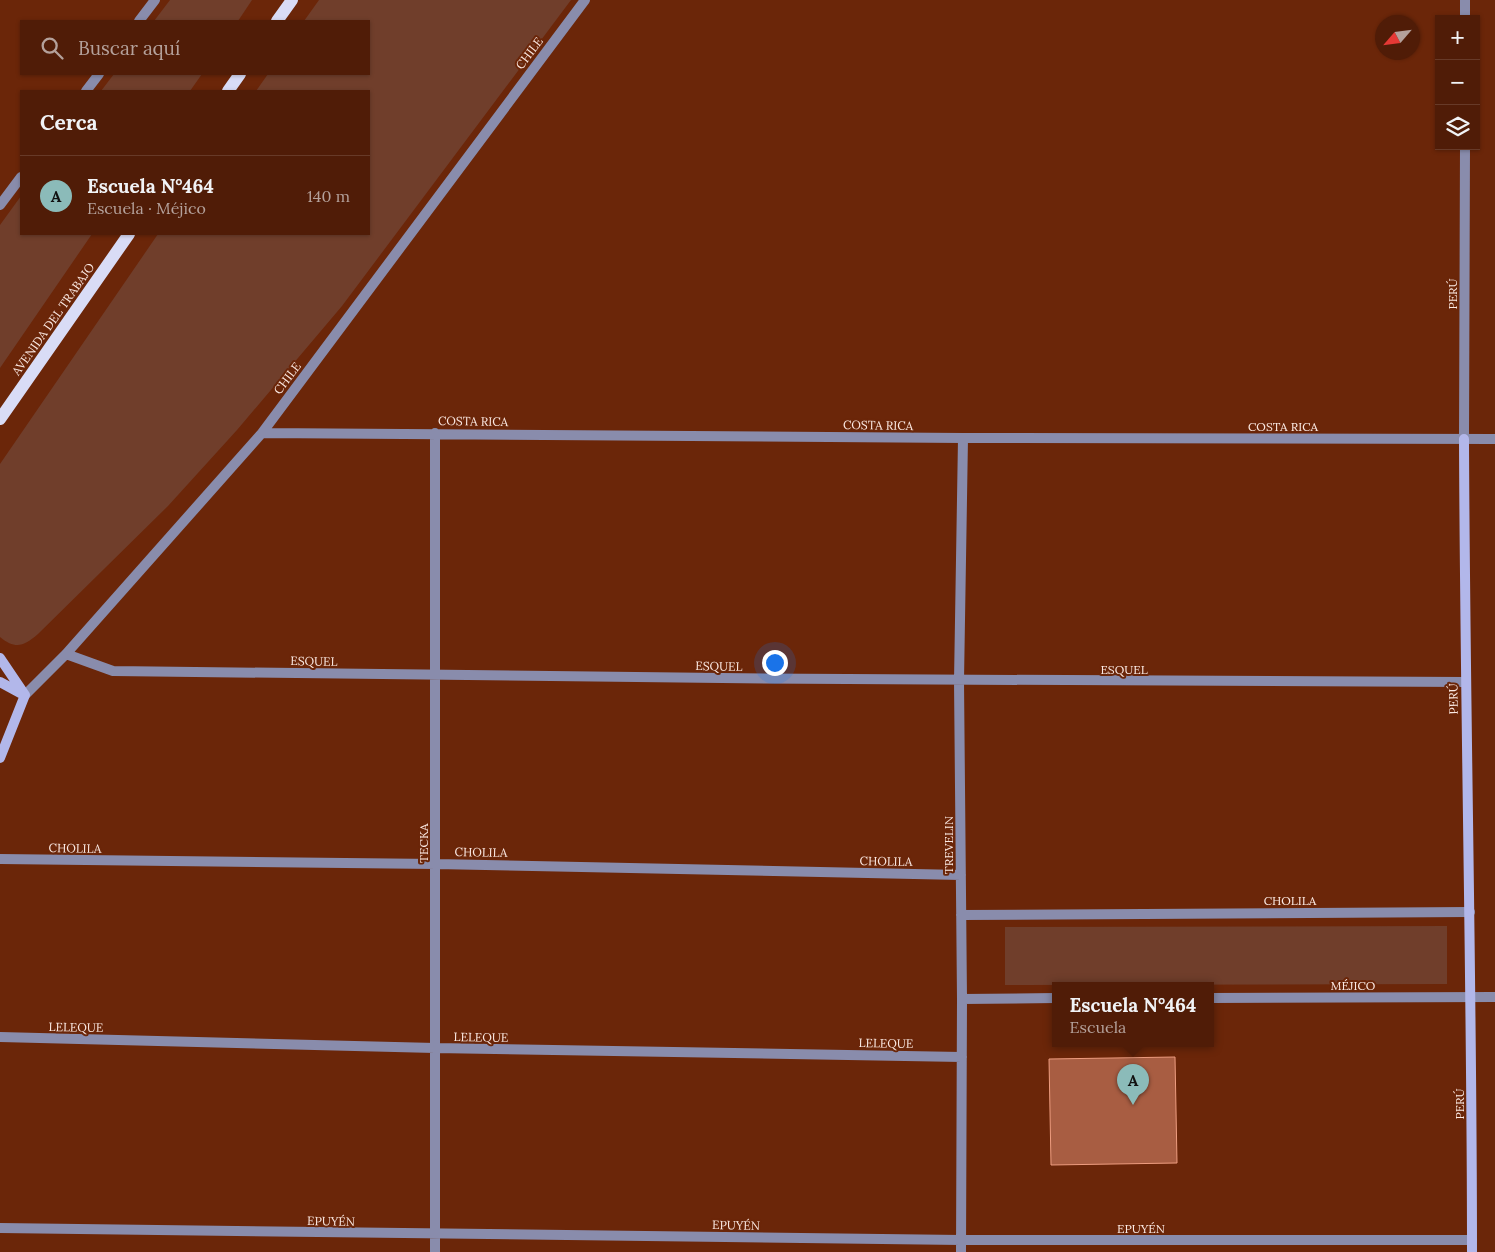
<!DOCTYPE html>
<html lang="es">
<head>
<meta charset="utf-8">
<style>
  :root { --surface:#501c07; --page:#5a2915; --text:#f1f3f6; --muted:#b4a19b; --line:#673a28; --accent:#8bbbb9 }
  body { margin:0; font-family:Lora,serif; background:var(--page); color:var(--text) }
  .controls { position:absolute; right:15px; top:15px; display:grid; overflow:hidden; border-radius:0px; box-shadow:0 1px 4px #0004 }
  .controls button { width:45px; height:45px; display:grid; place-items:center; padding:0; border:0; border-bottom:1px solid var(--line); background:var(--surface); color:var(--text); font:25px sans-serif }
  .compass { position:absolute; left:1375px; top:15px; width:45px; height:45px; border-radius:50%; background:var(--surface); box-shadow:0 1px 4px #0004; rotate:242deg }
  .you { position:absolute; left:774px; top:662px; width:18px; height:18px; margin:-12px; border:4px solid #fff; border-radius:50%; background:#1a73e8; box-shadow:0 0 0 8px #1a73e833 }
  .badge { display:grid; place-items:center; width:32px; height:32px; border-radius:50%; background:var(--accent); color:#111; font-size:16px; font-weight:700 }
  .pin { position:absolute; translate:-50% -41px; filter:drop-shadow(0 1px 2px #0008) }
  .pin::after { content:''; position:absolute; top:26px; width:18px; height:15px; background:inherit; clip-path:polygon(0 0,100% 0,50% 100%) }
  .popup { position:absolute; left:1052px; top:982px; width:162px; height:65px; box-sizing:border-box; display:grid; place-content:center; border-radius:0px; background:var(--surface); filter:drop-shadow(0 1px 4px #0005); font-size:16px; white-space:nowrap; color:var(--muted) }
  .popup b { font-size:19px; color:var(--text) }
  .popup::after { content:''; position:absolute; left:50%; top:100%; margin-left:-10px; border:10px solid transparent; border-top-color:var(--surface) }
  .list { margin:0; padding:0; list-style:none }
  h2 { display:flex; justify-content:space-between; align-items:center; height:65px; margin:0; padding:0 20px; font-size:21px }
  h2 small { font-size:16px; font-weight:400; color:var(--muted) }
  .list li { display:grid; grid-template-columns:32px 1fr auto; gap:15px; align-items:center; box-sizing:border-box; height:80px; padding:0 20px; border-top:1px solid var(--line) }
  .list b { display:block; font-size:19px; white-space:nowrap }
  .list p { margin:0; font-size:16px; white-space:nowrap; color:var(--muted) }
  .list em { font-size:16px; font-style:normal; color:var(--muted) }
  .icon { flex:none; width:28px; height:28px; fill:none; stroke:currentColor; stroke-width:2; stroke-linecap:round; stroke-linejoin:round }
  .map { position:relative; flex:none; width:1495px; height:1252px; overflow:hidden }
  .search { position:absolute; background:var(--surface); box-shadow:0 1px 4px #0004; left:20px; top:20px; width:350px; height:55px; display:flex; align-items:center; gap:12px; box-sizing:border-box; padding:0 18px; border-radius:0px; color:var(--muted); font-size:19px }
  .panel { position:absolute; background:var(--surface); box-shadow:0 1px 4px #0004; left:20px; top:90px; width:350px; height:145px; border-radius:0px }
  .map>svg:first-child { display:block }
  .green { fill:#703e2b }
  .building { fill:#a85d42; stroke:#ee9d80 }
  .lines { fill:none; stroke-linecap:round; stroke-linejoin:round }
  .street { stroke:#898cac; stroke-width:10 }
  .secondary { stroke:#b2b7ea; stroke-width:10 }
  .primary { stroke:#d9dcf6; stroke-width:12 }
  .labels { text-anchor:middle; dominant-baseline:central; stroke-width:4; stroke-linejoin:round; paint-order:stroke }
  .street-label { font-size:12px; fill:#fceae4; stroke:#6b2609 }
</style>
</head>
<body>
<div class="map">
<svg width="1495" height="1252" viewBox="0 0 1495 1252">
  <rect width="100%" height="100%" fill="#6b2609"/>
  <path class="green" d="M170,0H252L238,21H154Z
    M319,0H571L342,306L237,430L168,506L38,634C24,646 16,650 0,637V464L158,234H369V91H256L268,74H369V21H304Z
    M114,74H202L190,91H101Z
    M21,196V234H92L0,368V225Z
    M1447,926V984L1005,985V927Z"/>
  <path class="building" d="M1175,1057L1177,1163L1051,1165L1049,1059Z"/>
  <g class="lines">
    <path class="street" d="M1465,19V0
      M139,21L155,0
      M86,91L99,74
      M0,205L21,177
      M262,433L963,438L1495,439
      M1464,439L1465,146
      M66,654L113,671C564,678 1014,681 1465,682
      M25,695L66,654L262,433L585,0
      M0,859L436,864L961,875
      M961,915L1470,912
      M1210,998L1495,997
      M962,999L1056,998
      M0,1037L435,1048L962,1057
      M0,1228L961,1240H1472
      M435,1252V433
      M961,1252L962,999L959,681L963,438"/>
    <path class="secondary" d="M1464,439C1465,710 1472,981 1472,1252
      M0,658L25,695
      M0,682L24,695
      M0,758L25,695"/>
    <path class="primary" d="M277,21L292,0
      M228,91L240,74
      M0,419L129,234"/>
  </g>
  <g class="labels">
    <g class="street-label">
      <text transform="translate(529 53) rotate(-53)">CHILE</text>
      <text transform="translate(1452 294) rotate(-90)">PERÚ</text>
      <text transform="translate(53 319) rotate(-55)">AVENIDA DEL TRABAJO</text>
      <text transform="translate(287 378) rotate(-53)">CHILE</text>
      <text transform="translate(473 421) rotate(1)">COSTA RICA</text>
      <text transform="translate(878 425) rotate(1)">COSTA RICA</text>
      <text x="1283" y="426">COSTA RICA</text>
      <text transform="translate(314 661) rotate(1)">ESQUEL</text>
      <text transform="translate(719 666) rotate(1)">ESQUEL</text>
      <text x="1124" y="669">ESQUEL</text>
      <text transform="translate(1453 699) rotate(-91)">PERÚ</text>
      <text transform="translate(423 843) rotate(-90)">TECKA</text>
      <text transform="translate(948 845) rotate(-90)">TREVELIN</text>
      <text transform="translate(75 848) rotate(1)">CHOLILA</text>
      <text transform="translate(481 852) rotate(1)">CHOLILA</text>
      <text transform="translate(886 861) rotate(1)">CHOLILA</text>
      <text x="1290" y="900">CHOLILA</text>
      <text x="1353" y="985">MÉJICO</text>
      <text transform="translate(76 1027) rotate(1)">LELEQUE</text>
      <text transform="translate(481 1037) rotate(1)">LELEQUE</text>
      <text transform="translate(886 1043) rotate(1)">LELEQUE</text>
      <text transform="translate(1459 1104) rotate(-90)">PERÚ</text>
      <text transform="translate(331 1221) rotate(1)">EPUYÉN</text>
      <text transform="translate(736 1225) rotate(1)">EPUYÉN</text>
      <text x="1141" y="1228">EPUYÉN</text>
    </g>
  </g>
</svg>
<div class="controls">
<button>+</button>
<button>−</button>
<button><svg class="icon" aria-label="layers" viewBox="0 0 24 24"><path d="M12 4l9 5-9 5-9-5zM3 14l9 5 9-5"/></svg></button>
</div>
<svg class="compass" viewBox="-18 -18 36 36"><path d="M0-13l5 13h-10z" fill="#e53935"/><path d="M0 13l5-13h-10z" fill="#b4a19b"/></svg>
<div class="you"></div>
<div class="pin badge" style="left:1133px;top:1105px">A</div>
<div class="popup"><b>Escuela N°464</b>Escuela</div>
<div class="search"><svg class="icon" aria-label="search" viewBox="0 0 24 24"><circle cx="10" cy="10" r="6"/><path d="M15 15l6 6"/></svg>Buscar aquí</div>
<section class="panel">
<h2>Cerca<small></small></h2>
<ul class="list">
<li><span class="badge">A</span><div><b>Escuela N°464</b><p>Escuela · Méjico</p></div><em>140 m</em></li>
</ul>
</section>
</div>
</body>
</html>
